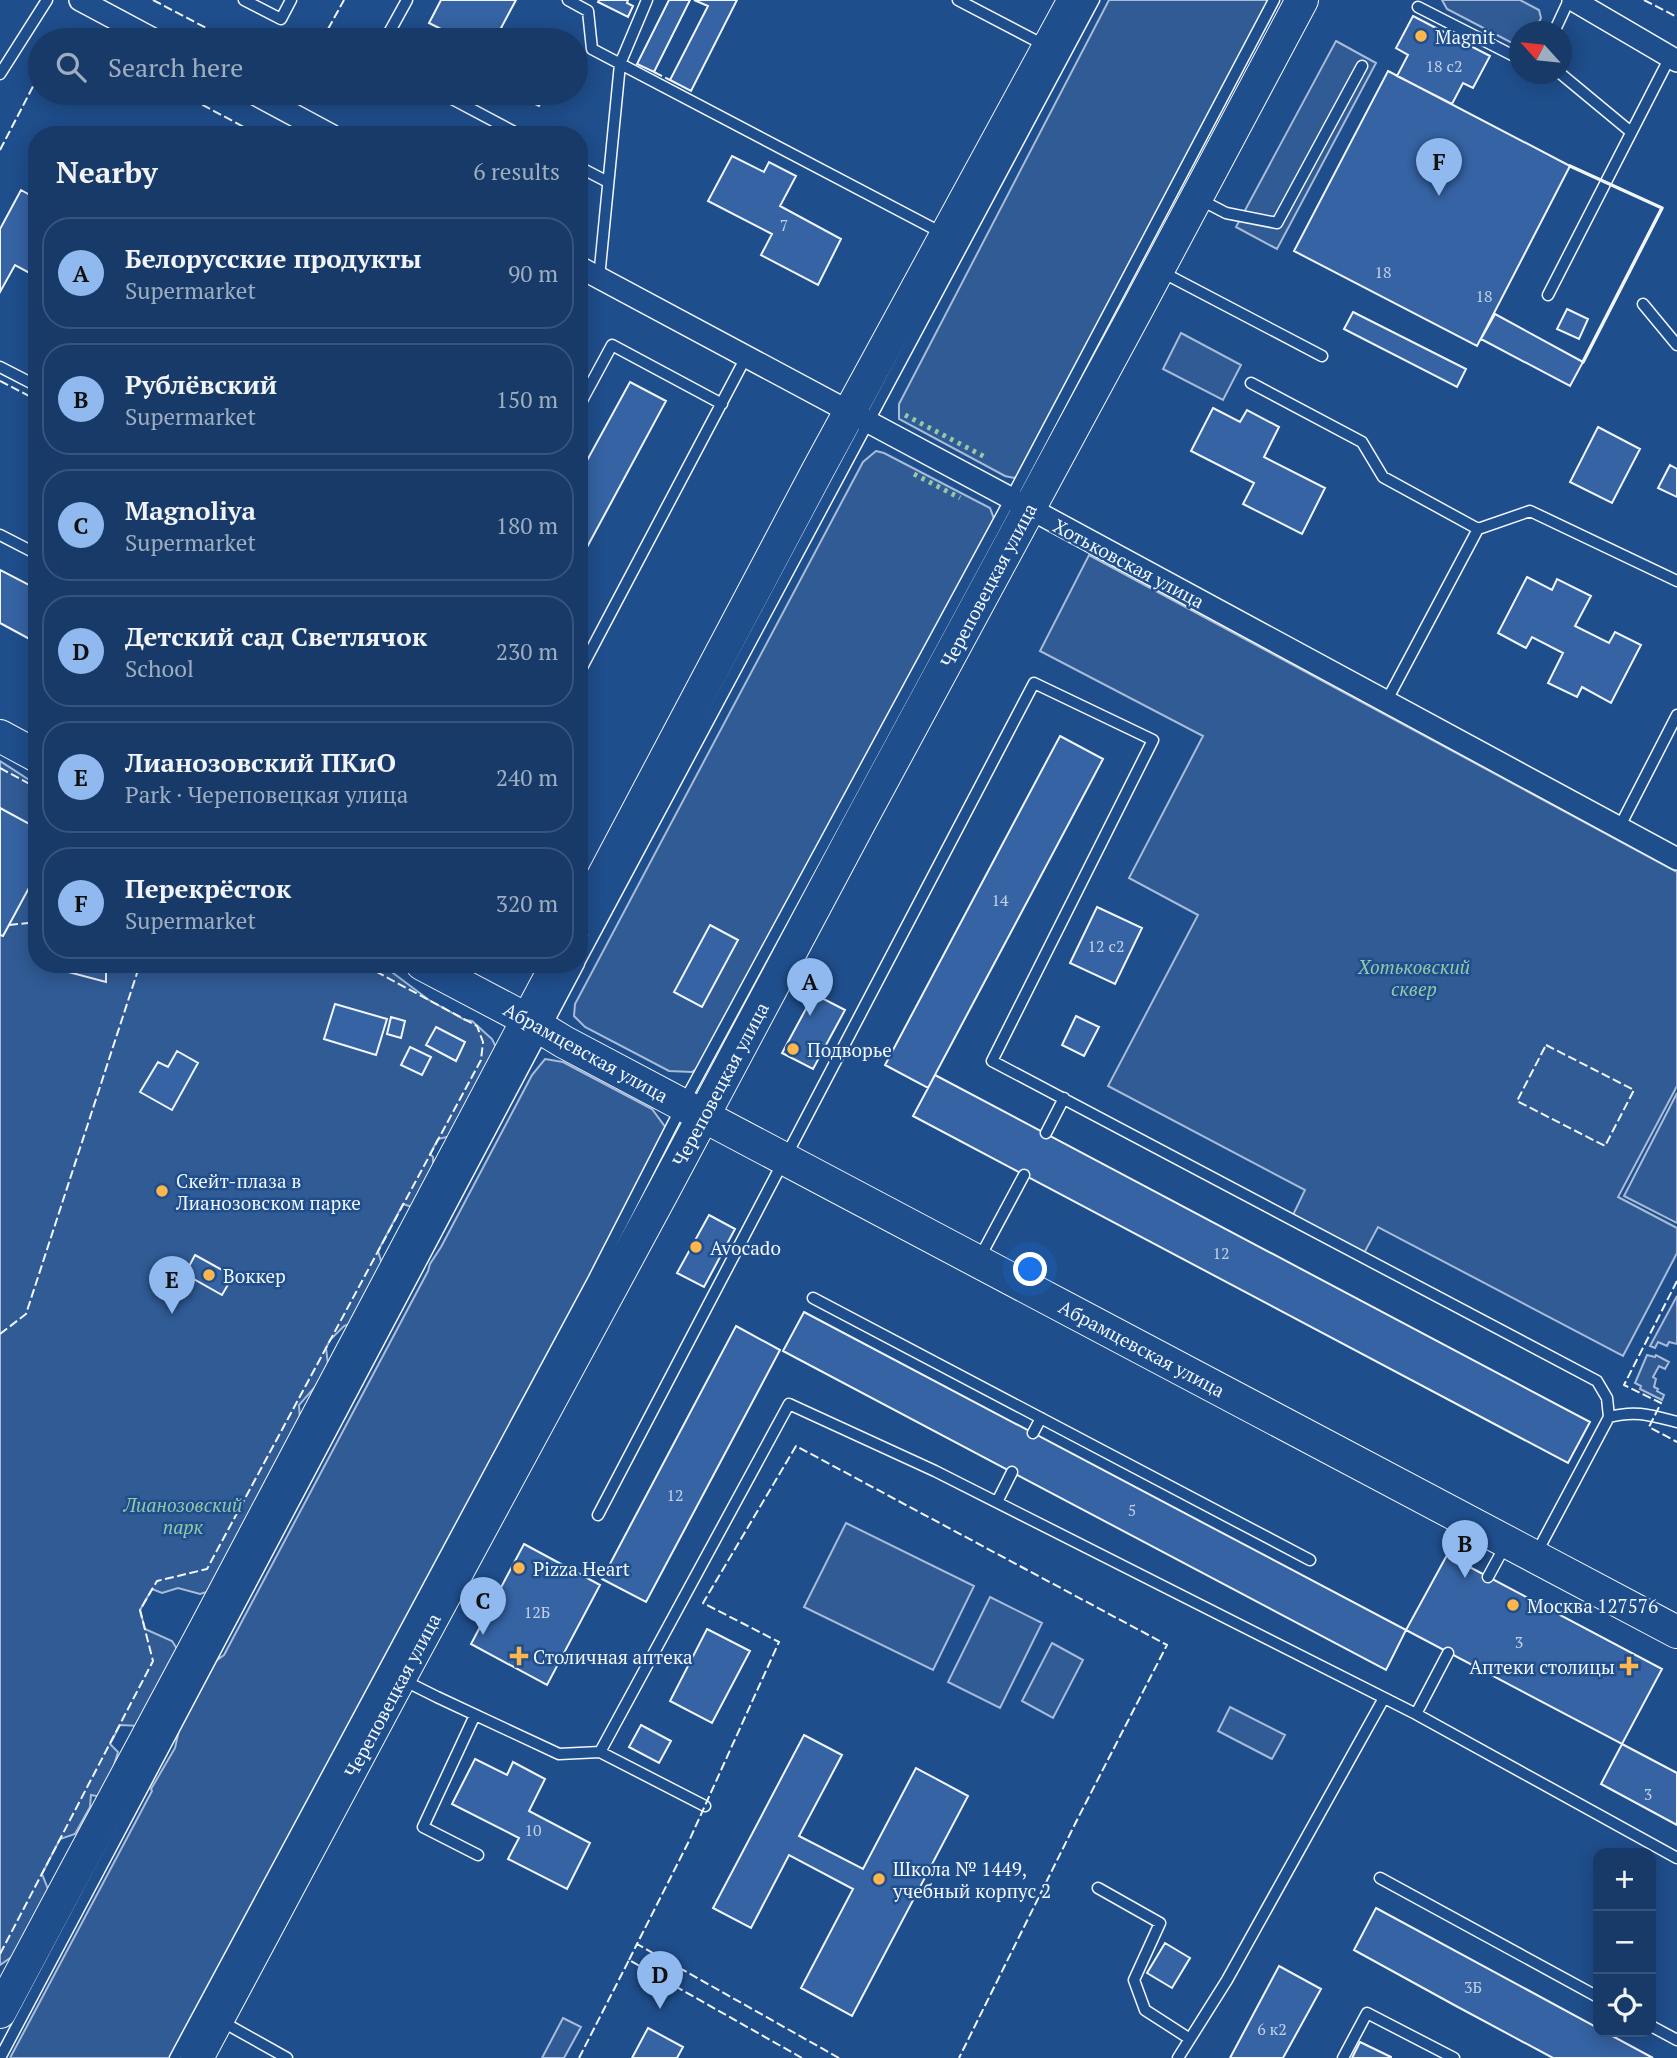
<!DOCTYPE html>
<html lang="en">
<head>
<meta charset="utf-8">
<style>
  :root { --surface:#173a69; --page:#20416f; --text:#f1f3f6; --muted:#9eadc0; --line:#36547d; --accent:#90b9f0 }
  body { margin:0; font-family:"PT Serif",serif; background:var(--page); color:var(--text) }
  .controls { position:absolute; right:21px; bottom:21px; display:grid; overflow:hidden; border-radius:14px; box-shadow:0 4px 18px #0003 }
  .controls button { width:63px; height:63px; display:grid; place-items:center; padding:0; border:0; border-bottom:2px solid var(--line); background:var(--surface); color:var(--text); font:35px sans-serif }
  .compass { position:absolute; left:1509px; top:21px; width:63px; height:63px; border-radius:50%; background:var(--surface); box-shadow:0 4px 18px #0003; rotate:297deg }
  .you { position:absolute; left:1031px; top:1270px; width:24px; height:24px; margin:-18px; border:5px solid #fff; border-radius:50%; background:#1a73e8; box-shadow:0 0 0 10px #1a73e833 }
  .badge { display:grid; place-items:center; width:46px; height:46px; border-radius:50%; background:var(--accent); color:#111; font-size:23px; font-weight:700 }
  .pin { position:absolute; translate:-50% -58px; filter:drop-shadow(0 2px 4px #0008) }
  .pin::after { content:''; position:absolute; top:37px; width:24px; height:21px; background:inherit; clip-path:polygon(0 0,100% 0,50% 100%) }
  .list { margin:0; padding:0; list-style:none }
  h2 { display:flex; justify-content:space-between; align-items:center; height:91px; margin:0; padding:0 28px; font-size:30px }
  h2 small { font-size:23px; font-weight:400; color:var(--muted) }
  .list li { display:grid; grid-template-columns:46px 1fr auto; gap:21px; align-items:center; box-sizing:border-box; height:112px; margin:0 14px 14px; padding:0 14px; border:2px solid var(--line); border-radius:28px }
  .list b { display:block; font-size:26px; white-space:nowrap }
  .list p { margin:0; font-size:23px; white-space:nowrap; color:var(--muted) }
  .list em { font-size:23px; font-style:normal; color:var(--muted) }
  .icon { flex:none; width:38px; height:38px; fill:none; stroke:currentColor; stroke-width:2; stroke-linecap:round; stroke-linejoin:round }
  .map { position:relative; flex:none; width:1677px; height:2058px; overflow:hidden }
  .search { position:absolute; background:var(--surface); box-shadow:0 4px 18px #0003; left:28px; top:28px; width:560px; height:77px; display:flex; align-items:center; gap:18px; box-sizing:border-box; padding:0 24px; border-radius:38px; color:var(--muted); font-size:26px }
  .panel { position:absolute; background:var(--surface); box-shadow:0 4px 18px #0003; left:28px; top:126px; width:560px; height:847px; border-radius:28px }
  .map>svg:first-child { display:block }
  .built { fill:#305b95; stroke:#a8bbd7; stroke-width:2 }
  .building { fill:#3563a3; stroke:#f2f6ff; stroke-width:2 }
  .lines { fill:none; stroke-linecap:round; stroke-linejoin:round }
  .lane-casing { stroke:#f2f6ff; stroke-width:13 }
  .street-casing { stroke:#f2f6ff; stroke-width:24 }
  .secondary-casing { stroke:#f2f6ff; stroke-width:34 }
  .lane { stroke:#1f4e8c; stroke-width:10 }
  .street { stroke:#1f4e8c; stroke-width:21 }
  .secondary { stroke:#1f4e8c; stroke-width:32 }
  .hedge { stroke:#97c8a6; stroke-width:5; stroke-dasharray:3.5 5; stroke-linecap:butt }
  .fence { stroke:#f2f6ff; stroke-width:2; stroke-dasharray:9 3.5; stroke-linecap:butt }
  .wall { stroke:#f2f6ff; stroke-width:3.5 }
  .poi-dot { fill:#ffb74d; stroke:#1f4e8c; stroke-width:2.5 }
  .labels { text-anchor:middle; dominant-baseline:central; stroke-width:5; stroke-linejoin:round; paint-order:stroke }
  .number-label { font-size:16px; fill:#c3d1e8 }
  .poi-label { font-size:19px; fill:#f2f6ff; stroke:#1f4e8c; text-anchor:start }
  .street-label { font-size:19px; fill:#f2f6ff; stroke:#1f4e8c }
  .park-label { font-size:19px; font-style:italic; fill:#97c8a6; stroke:#1f4e8c }
</style>
</head>
<body>
<div class="map">
<svg width="1677" height="2058" viewBox="0 0 1677 2058">
  <rect width="100%" height="100%" fill="#1f4e8c"/>
  <path class="built" d="M1109,0H1273L1022,474L1014,478L1005,476L899,419V404Z
    M1442,0H1520L1539,10L1541,18L1535,31L1520,32L1519,44H1514L1447,9Z
    M1336,41L1376,63L1277,249L1236,227Z
    M1181,333L1241,365L1223,400L1163,369Z
    M876,451L884,453L990,508L997,527L711,1058L692,1072L669,1071L585,1027L574,1016L575,1004L863,462Z
    M1089,555L1677,872V1086L1618,1197L1677,1228V1253L1623,1356L1378,1227L1362,1257L1291,1219L1305,1190L1108,1086L1198,915L1129,878L1203,736L1040,651Z
    M0,761L37,785V964H381L429,1000L465,1020L472,1021L492,1039L501,1057L459,1134L438,1139L430,1154L433,1157L434,1186L418,1209L403,1204L378,1251L385,1274L362,1319L344,1326L330,1340L326,1348L328,1364L321,1380L299,1405L300,1420L224,1587L200,1594L178,1588L162,1593L152,1589L140,1610L145,1629L172,1641L186,1663L140,1726L120,1725L110,1744L118,1752L109,1782L102,1797L91,1795L90,1807L75,1834L60,1839L42,1874L50,1894L35,1941L0,1965Z
    M545,1059L563,1062L652,1109L666,1128V1145L170,2058H10L152,1791L151,1789L175,1748L181,1721L210,1665L224,1655L428,1271L430,1264L441,1247L532,1075Z
    M1677,1093V1223L1624,1196Z
    M1677,1296V1344L1669,1342L1667,1346L1658,1342L1655,1348L1650,1346Z
    M1647,1355L1655,1357L1656,1355L1669,1362L1665,1369L1659,1366L1653,1377L1656,1379L1654,1387L1658,1389L1657,1391L1664,1395L1662,1400L1640,1389L1641,1386L1635,1383Z
    M846,1523L974,1586L933,1670L804,1607Z
    M990,1597L1042,1623L1000,1708L948,1682Z
    M1052,1643L1083,1660L1053,1718L1022,1701Z
    M1230,1707L1285,1735L1272,1759L1218,1731Z
    M563,2018L581,2027L564,2058H542Z"/>
  <path class="building" d="M441,0H516L501,28L524,40H463L429,23Z
    M599,0H628L627,3L633,6L628,17L598,2Z
    M669,0H690L654,72L637,64Z
    M694,0H737L691,91L670,80L708,6Z
    M1413,16L1490,56L1473,88L1463,83L1452,104L1397,76L1408,55L1396,48Z
    M1388,71L1570,166L1477,346L1294,251Z
    M513,93H546L539,106Z
    M732,156L764,172L769,162L796,176L780,206L841,239L818,285L761,255L772,234L708,201Z
    M21,190L37,199V224L32,233L37,236V277L15,265L0,292V229Z
    M1567,309L1588,319L1579,339L1557,329Z
    M1353,312L1466,369L1457,387L1344,329Z
    M1495,314L1583,362L1570,386L1481,339Z
    M630,382L666,401L579,562V475Z
    M1213,408L1240,422L1247,410L1279,427L1264,457L1325,488L1302,534L1243,504L1254,483L1191,451Z
    M1598,427L1640,449L1612,503L1570,482Z
    M1670,465L1677,469V497L1658,488Z
    M0,570L37,589V643L0,623Z
    M1527,577L1552,590L1557,579L1591,596L1575,626L1609,643L1615,632L1641,645L1611,703L1582,687L1577,697L1548,683L1563,653L1532,637L1526,648L1498,633Z
    M1060,736L1103,759L928,1088L885,1065Z
    M0,808L37,828V862L34,867L37,869V873L3,936L0,935Z
    M1097,907L1142,928L1115,984L1070,963Z
    M710,925L738,940L702,1007L674,992Z
    M57,964H106V982L57,969Z
    M814,994L845,1010L813,1069L782,1053Z
    M335,1004L387,1019L376,1055L324,1039Z
    M1076,1016L1099,1027L1084,1056L1062,1045Z
    M391,1017L405,1021L401,1038L387,1034Z
    M436,1027L465,1042L456,1061L426,1045Z
    M410,1047L431,1057L422,1075L401,1065Z
    M177,1051L198,1063L172,1110L140,1092L158,1062L168,1067Z
    M935,1075L1590,1422L1568,1463L913,1116Z
    M709,1215L735,1229L704,1287L677,1273Z
    M195,1255L233,1276L222,1295L185,1274Z
    M804,1312L1406,1630L1386,1670L783,1351Z
    M736,1326L780,1350L646,1602L602,1579Z
    M524,1544L600,1585L547,1685L471,1644Z
    M1447,1555L1662,1669L1622,1744L1406,1630Z
    M707,1629L750,1651L712,1723L670,1701Z
    M641,1725L671,1741L659,1763L629,1747Z
    M804,1735L842,1755L799,1836L863,1869L916,1768L968,1796L852,2016L801,1988L853,1889L789,1855L751,1928L713,1908Z
    M1622,1744L1677,1773V1825L1601,1784Z
    M475,1759L507,1775L513,1762L545,1779L529,1811L590,1843L567,1889L508,1859L519,1838L452,1804Z
    M1376,1908L1598,2028V2032H1605L1653,2058H1553L1456,2006L1354,1950Z
    M1165,1943L1190,1958L1172,1988L1147,1973Z
    M1279,1966L1321,1989L1283,2058H1230Z
    M648,2028L683,2047L677,2058H632Z
    M1360,2042L1391,2057V2058H1352Z"/>
  <g class="lines">
    <defs>
      <path id="lane" d="M244,0L281,19L291,0
        M568,0L588,11L592,49L944,234
        M958,0L1046,46
        M1418,7L1520,59
        M1554,32L1569,0
        M385,40L407,0
        M0,74L47,0
        M1561,74L1631,132
        M441,93L520,135
        M579,167L608,182
        M1199,199L1226,213L1277,223L1362,66
        M1160,271L1322,356
        M599,278L620,64L647,0
        M1548,295L1670,57
        M1643,304L1677,345
        M0,367L37,386
        M1251,383L1362,442L1383,477L1478,529L1386,702
        M579,406L612,345L722,404
        M1478,529L1530,511L1677,581
        M0,535L37,554
        M579,673L746,357
        M1619,828L1677,715
        M579,963L1094,0
        M1046,1133L1064,1098
        M979,1259L1024,1175
        M813,1298L1310,1560
        M1609,1417C1636,1410 1650,1415 1677,1422
        M1033,1433L1041,1418
        M997,1502L1012,1472
        M598,1515L1034,683L1153,740L992,1061L1597,1381L1607,1398L1609,1417L1536,1554
        M1488,1577L1506,1544
        M403,1680L437,1697L559,1754L600,1752L789,1404L935,1471L1416,1714L1677,1858
        M1416,1714L1448,1653
        M475,1715L423,1827L478,1855
        M600,1752L705,1806
        M1380,1878L1598,1997
        M1098,1888L1160,1923L1134,1980L1145,2010L1190,2039
        M221,2021L287,2058
        M1651,2026L1677,2040
        M0,2058L579,964
        M175,2058L594,1278L683,1104L1011,498L1274,0
        M1178,2058L1227,1980L1384,1698
        M1343,2058L1367,2013L1454,2058"/>
      <path id="street" d="M80,0L155,40
        M1573,0L1677,61
        M253,93L331,135
        M579,267L1029,508L1677,859"/>
      <path id="secondary" d="M0,736L37,756
        M579,922L818,470L1074,0
        M422,964L528,1020L564,1042L1677,1632
        M0,2012L206,1627L557,964
        M197,2058L400,1678L664,1190L861,820L1141,302L1302,0"/>
    </defs>
    <use href="#lane" class="lane-casing"/>
    <use href="#street" class="street-casing"/>
    <use href="#secondary" class="secondary-casing"/>
    <use href="#lane" class="lane"/>
    <use href="#street" class="street"/>
    <use href="#secondary" class="secondary"/>
    <path class="hedge" d="M905,415L985,457
      M914,474L960,498"/>
    <path class="fence" d="M153,0L229,40
      M1644,0L1677,17
      M58,40L63,30L82,40
      M322,40L344,0
      M654,72L670,80
      M180,93L259,135
      M0,150L40,73
      M0,381L37,400
      M0,768L37,788
      M9,925L37,922
      M1546,1045L1634,1090L1605,1146L1517,1101Z
      M1677,1281L1624,1385L1661,1403L1649,1427L1677,1442
      M0,1334L26,1314L140,964
      M0,1954L153,1661L140,1610L157,1581L207,1569L481,1060L483,1042L477,1026L362,964
      M629,1960L637,1944
      M579,2058L629,1960L802,2058
      M839,2058L637,1944L689,1841L779,1642L703,1603L796,1446L1167,1645L1078,1818L959,2058"/>
    <path class="wall" d="M1570,166L1662,208L1583,362"/>
  </g>
  <g class="poi-dot">
    <circle cx="1421" cy="36" r="7"/>
    <circle cx="793" cy="1049" r="7"/>
    <circle cx="162" cy="1191" r="7"/>
    <circle cx="696" cy="1247" r="7"/>
    <circle cx="209" cy="1275" r="7"/>
    <circle cx="519" cy="1568" r="7"/>
    <circle cx="1513" cy="1605" r="7"/>
    <path d="M515.5 1645.5h7v7h7v7h-7v7h-7v-7h-7v-7h7z"/>
    <path d="M1625.5 1655.5h7v7h7v7h-7v7h-7v-7h-7v-7h7z"/>
    <circle cx="879" cy="1879" r="7"/>
  </g>
  <g class="labels">
    <g class="number-label">
      <text x="1444" y="66">18 с2</text>
      <text x="784" y="225">7</text>
      <text x="1383" y="272">18</text>
      <text x="1484" y="296">18</text>
      <text x="1000" y="900">14</text>
      <text x="1106" y="946">12 с2</text>
      <text x="1221" y="1253">12</text>
      <text x="675" y="1495">12</text>
      <text x="1132" y="1510">5</text>
      <text x="537" y="1612">12Б</text>
      <text x="1519" y="1642">3</text>
      <text x="1648" y="1794">3</text>
      <text x="533" y="1830">10</text>
      <text x="1473" y="1987">3Б</text>
      <text x="1272" y="2029">6 к2</text>
    </g>
    <g class="poi-label">
      <text x="1435" y="36">Magnit</text>
      <text x="807" y="1049">Подворье</text>
      <text x="176" y="1180">Скейт-плаза в<tspan x="176" dy="22">Лианозовском парке</tspan></text>
      <text x="710" y="1247">Avocado</text>
      <text x="223" y="1275">Воккер</text>
      <text x="533" y="1568">Pizza Heart</text>
      <text x="1527" y="1605">Москва 127576</text>
      <text x="533" y="1656">Столичная аптека</text>
      <text x="1615" y="1666" text-anchor="end">Аптеки столицы</text>
      <text x="893" y="1868">Школа № 1449,<tspan x="893" dy="22">учебный корпус 2</tspan></text>
    </g>
    <g class="street-label">
      <text transform="translate(1129 563) rotate(28)">Хотьковская улица</text>
      <text transform="translate(988 585) rotate(-62)">Череповецкая улица</text>
      <text transform="translate(586 1052) rotate(29)">Абрамцевская улица</text>
      <text transform="translate(720 1084) rotate(-62)">Череповецкая улица</text>
      <text transform="translate(1142 1348) rotate(28)">Абрамцевская улица</text>
      <text transform="translate(392 1695) rotate(-62)">Череповецкая улица</text>
    </g>
    <g class="park-label">
      <text x="1414" y="966">Хотьковский<tspan x="1414" dy="22">сквер</tspan></text>
      <text x="183" y="1504">Лианозовский<tspan x="183" dy="22">парк</tspan></text>
    </g>
  </g>
</svg>
<div class="controls">
<button>+</button>
<button>−</button>
<button><svg class="icon" aria-label="locate" viewBox="0 0 24 24"><circle cx="12" cy="12" r="6"/><path d="M12 2v4M12 18v4M2 12h4M18 12h4"/></svg></button>
</div>
<svg class="compass" viewBox="-18 -18 36 36"><path d="M0-13l5 13h-10z" fill="#e53935"/><path d="M0 13l5-13h-10z" fill="#9eadc0"/></svg>
<div class="you"></div>
<div class="pin badge" style="left:810px;top:1016px">A</div>
<div class="pin badge" style="left:1465px;top:1578px">B</div>
<div class="pin badge" style="left:483px;top:1635px">C</div>
<div class="pin badge" style="left:660px;top:2009px">D</div>
<div class="pin badge" style="left:172px;top:1314px">E</div>
<div class="pin badge" style="left:1439px;top:196px">F</div>
<div class="search"><svg class="icon" aria-label="search" viewBox="0 0 24 24"><circle cx="10" cy="10" r="6"/><path d="M15 15l6 6"/></svg>Search here</div>
<section class="panel">
<h2>Nearby<small>6 results</small></h2>
<ul class="list">
<li><span class="badge">A</span><div><b>Белорусские продукты</b><p>Supermarket</p></div><em>90 m</em></li>
<li><span class="badge">B</span><div><b>Рублёвский</b><p>Supermarket</p></div><em>150 m</em></li>
<li><span class="badge">C</span><div><b>Magnoliya</b><p>Supermarket</p></div><em>180 m</em></li>
<li><span class="badge">D</span><div><b>Детский сад Светлячок</b><p>School</p></div><em>230 m</em></li>
<li><span class="badge">E</span><div><b>Лианозовский ПКиО</b><p>Park · Череповецкая улица</p></div><em>240 m</em></li>
<li><span class="badge">F</span><div><b>Перекрёсток</b><p>Supermarket</p></div><em>320 m</em></li>
</ul>
</section>
</div>
</body>
</html>
